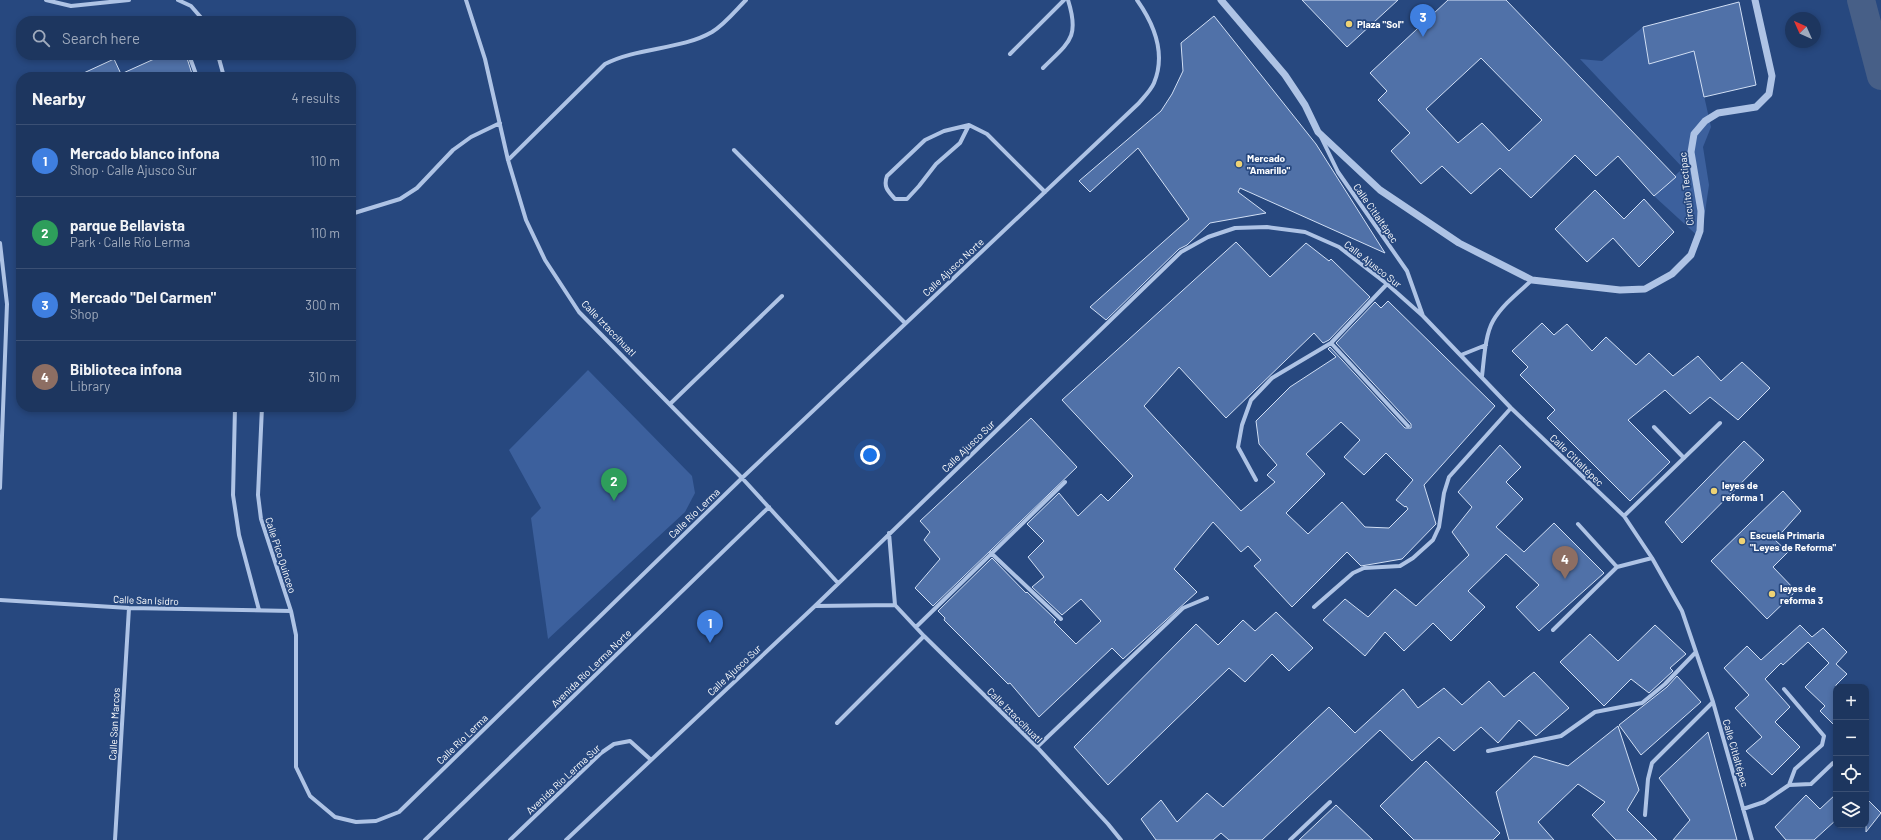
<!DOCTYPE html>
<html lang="en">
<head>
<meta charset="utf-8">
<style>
  :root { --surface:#1d365f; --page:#2a4168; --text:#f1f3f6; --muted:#a0abbd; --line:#3b5074; --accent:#eed274 }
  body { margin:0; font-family:Barlow,sans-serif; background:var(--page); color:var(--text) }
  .controls { position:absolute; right:12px; bottom:12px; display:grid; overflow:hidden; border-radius:8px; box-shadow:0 2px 6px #0003 }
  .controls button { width:36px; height:36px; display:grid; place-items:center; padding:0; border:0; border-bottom:1px solid var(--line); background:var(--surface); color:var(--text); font:20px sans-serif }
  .compass { position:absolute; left:1785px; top:12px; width:36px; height:36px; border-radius:50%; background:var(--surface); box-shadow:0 2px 6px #0003; rotate:315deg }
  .you { position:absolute; left:870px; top:455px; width:14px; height:14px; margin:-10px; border:3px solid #fff; border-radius:50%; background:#1a73e8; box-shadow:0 0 0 6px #1a73e833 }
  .badge { display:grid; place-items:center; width:26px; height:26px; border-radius:50%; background:var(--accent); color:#fff; font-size:13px; font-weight:700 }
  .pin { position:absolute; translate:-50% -33px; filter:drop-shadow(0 1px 2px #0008) }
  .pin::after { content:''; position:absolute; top:21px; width:14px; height:12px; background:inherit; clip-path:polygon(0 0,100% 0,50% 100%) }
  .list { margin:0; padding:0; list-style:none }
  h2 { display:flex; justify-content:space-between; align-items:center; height:52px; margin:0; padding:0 16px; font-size:17px }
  h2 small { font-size:13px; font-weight:400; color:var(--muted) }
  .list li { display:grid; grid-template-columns:26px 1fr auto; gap:12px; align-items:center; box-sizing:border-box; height:72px; padding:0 16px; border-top:1px solid var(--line) }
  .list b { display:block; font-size:15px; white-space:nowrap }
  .list p { margin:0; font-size:13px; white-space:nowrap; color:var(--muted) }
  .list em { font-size:13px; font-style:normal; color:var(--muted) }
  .icon { flex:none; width:22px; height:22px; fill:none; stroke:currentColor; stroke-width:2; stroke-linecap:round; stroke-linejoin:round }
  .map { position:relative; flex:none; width:1881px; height:840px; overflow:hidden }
  .search { position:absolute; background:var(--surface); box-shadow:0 2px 6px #0003; left:16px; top:16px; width:340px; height:44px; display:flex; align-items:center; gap:10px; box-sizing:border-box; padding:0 14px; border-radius:16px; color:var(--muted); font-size:15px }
  .panel { position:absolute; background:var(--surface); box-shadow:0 2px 6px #0003; left:16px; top:72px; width:340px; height:340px; border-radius:16px }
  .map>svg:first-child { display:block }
  .green { fill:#3c609d }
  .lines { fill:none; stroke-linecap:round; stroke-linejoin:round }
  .river { stroke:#475f87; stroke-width:28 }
  .building { fill:#5071a8; stroke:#d1dff5; fill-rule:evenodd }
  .minor { stroke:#aec3e5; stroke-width:4 }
  .tertiary { stroke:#aec3e5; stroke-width:7 }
  .poi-dot { fill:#eed274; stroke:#27487f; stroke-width:1.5 }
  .labels { text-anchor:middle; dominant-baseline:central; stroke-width:3.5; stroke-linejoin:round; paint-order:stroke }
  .poi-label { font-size:10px; font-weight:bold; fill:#fff; stroke:#27487f; text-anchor:start }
  .street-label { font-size:10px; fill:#fff; stroke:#27487f }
</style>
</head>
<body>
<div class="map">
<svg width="1881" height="840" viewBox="0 0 1881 840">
  <rect width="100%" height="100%" fill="#27487f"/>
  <path class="green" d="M1643,27L1649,64L1694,51L1711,127L1703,147L1709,185L1701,239L1654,196L1683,168L1580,59L1602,61Z
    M588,370L692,476L695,493L685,512L548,639L531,518L541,508L509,450Z"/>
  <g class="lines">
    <path class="river" d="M1861,0L1881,76"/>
  </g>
  <path class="building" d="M1302,0H1398L1347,47Z
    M1448,0H1506L1676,177L1654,196L1618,156L1596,176L1575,155L1531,198L1500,168L1471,194L1442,166L1421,184L1391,151L1410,133L1378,100L1387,91L1370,73ZM1481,58L1542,120L1509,151L1482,123L1458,143L1426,109Z
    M1739,2L1756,85L1704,97L1694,51L1649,64L1643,27Z
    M1214,16L1316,144L1385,253L1240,188L1238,192L1266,213L1210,223L1187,245L1179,249L1106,320L1090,307L1189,219L1138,148L1090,192L1079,181L1161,111L1172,94L1183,71L1181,43Z
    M163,55H186L193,77H75L114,59L121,74Z
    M1595,190L1624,219L1644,199L1674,232L1639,267L1613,238L1587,262L1555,229Z
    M1236,242L1270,277L1306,243L1329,261L1331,259L1370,297L1329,340L1323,343L1314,333L1226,418L1179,367L1144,406L1241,511L1275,482L1267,475L1277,465L1259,444L1256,421L1290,387L1336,357L1328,349L1330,347L1405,428H1411V424L1336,343L1375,302L1381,308L1388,301L1495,406L1424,485L1436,524L1402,559L1361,566L1347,552L1292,607L1254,566L1261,560L1248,546L1241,552L1213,522L1174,569L1197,592L1123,659L1112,648L1039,717L1010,683L1008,684L944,620L945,618L938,611L992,558L1026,593L1027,592L1056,620L1054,622L1076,644L1101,621L1081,599L1062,615L1032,587L1044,577L1028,557L1044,541L1027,524L1059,493L1078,516L1101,494L1108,501L1133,476L1062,400ZM1341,422L1360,440L1344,457L1364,475L1386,453L1413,480L1396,500L1405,507L1406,506L1408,509L1389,528L1365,527L1342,502L1308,534L1286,513L1325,474L1306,454Z
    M1542,323L1554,335L1567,324L1592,351L1606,337L1636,365L1649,353L1673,376L1698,356L1721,381L1742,362L1770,388L1738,420L1710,397L1690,414L1665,390L1628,420L1670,462L1630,501L1547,418L1555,410L1520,375L1528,367L1512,351Z
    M1031,418L1077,467L933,606L915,588L940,559L924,540L930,532L920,521Z
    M1744,441L1764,460L1682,543L1665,522Z
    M1500,445L1521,467L1506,482L1523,499L1496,527L1524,552L1554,523L1604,573L1539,631L1516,607L1539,585L1506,554L1468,591L1485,607L1451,641L1433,623L1404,651L1385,632L1365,656L1323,620L1345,599L1368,617L1395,589L1416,606L1469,555L1452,532L1472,507L1458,492Z
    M1783,491L1801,511L1775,540L1788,552L1773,567L1796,591L1767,619L1711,561Z
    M1276,612L1313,648L1289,671L1272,654L1245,682L1229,668L1108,785L1074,747L1196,624L1218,645L1243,620L1255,631Z
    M1655,625L1686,654L1670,668L1673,671L1649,693L1631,679L1604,706L1560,662L1590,634L1618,661Z
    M1800,625L1812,637L1823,628L1847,652L1836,664L1847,674L1836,685V727L1820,711L1825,706L1805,687L1829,663L1808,642L1783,665L1781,663L1765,679L1790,707L1775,722L1800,747L1772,775L1746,751L1762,737L1735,708L1749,695L1724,668L1747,646L1761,660Z
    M1534,672L1569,708L1536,736L1519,720L1498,743L1481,727L1454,751L1439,737L1412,761L1380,730L1262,840H1229L1221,833L1213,840H1156L1141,819L1161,800L1177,822L1207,793L1223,807L1329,707L1355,733L1403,689L1418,708L1444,688L1462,705L1489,681L1504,697Z
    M1677,676L1701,702L1641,755L1619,725L1667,687Z
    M1618,726L1639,790L1627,810L1657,840H1616L1592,815L1605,802L1578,784L1538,822L1554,840H1509L1496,792L1534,756L1568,766Z
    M1708,732L1737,840H1673L1690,820L1659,778Z
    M1426,761L1500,833L1493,840H1414L1380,806Z
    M1836,794V820L1814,840H1786L1775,827L1806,795L1820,809Z
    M1866,798L1881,813L1866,832Z
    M1336,805L1373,840H1299Z"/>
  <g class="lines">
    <path class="minor" d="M46,0L71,6L129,0
      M178,0L191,6L204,21
      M466,0L485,59L508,160L526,220L545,260L579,312L742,478L838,583
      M1010,54L1064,0
      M189,55L197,77
      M218,55L224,77
      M1043,68C1069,42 1080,38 1068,0
      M969,125L960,143L936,164L919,186L907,199H895C888,191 883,187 887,176L925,140L944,131L969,125L987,134L1045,192
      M1321,137L1338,172L1407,271L1423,316L1511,408L1624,516L1652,558L1682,611L1713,702L1752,840
      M734,150L905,323
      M508,160L605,64C638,47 681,50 712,32C725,24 736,10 746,0
      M351,214L400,199L417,188L453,150L471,137L500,123
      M0,243L7,304L0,488
      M1331,343L1408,426
      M1461,355L1486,345
      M1482,376C1484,360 1485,335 1493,321C1502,305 1519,292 1532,280
      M671,403L782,296
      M235,407L233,495L239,535L259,610
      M262,407L258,495L261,519L291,611L296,635V767L310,796L335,817L356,822L376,821L399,812L742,478L1139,103C1144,97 1151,90 1154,83C1166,54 1154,24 1137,0
      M1654,427L1684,458
      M1256,480L1238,447L1242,425L1251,400L1272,378L1331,343L1387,284
      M1624,516L1720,423
      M1578,524L1617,567
      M889,533L895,605L924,636L1037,747L1108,824L1121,840
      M991,553L1061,619
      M0,600L129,608L291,611
      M815,606L895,605
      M1314,607L1353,573L1364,568L1400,566L1413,558L1433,540L1439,527L1444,493L1449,477L1511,408
      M916,627L1065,482
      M1553,630L1617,567L1652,558
      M837,723L924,636
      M1037,747L1183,608L1207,598
      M1488,751L1561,736L1595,712L1642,703L1665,684L1696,652
      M1789,785L1811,784L1833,763
      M1743,809L1764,802L1789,785L1795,769L1822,745L1824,736L1784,689
      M1645,815L1648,779L1652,763L1713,702
      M115,840L129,608
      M425,840L769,507
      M510,840L601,753L614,744L630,741L650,759
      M566,840L815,606L1181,252L1208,237L1235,228L1267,227L1305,232L1339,247L1387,284L1423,316
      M1290,840L1330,802"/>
    <path class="tertiary" d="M1221,0L1285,75L1305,105L1318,132L1380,190L1459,243L1532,280L1620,290L1645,289L1672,274L1691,255L1700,231L1701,211L1691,152L1694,134L1705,121L1718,113L1756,107L1769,94L1772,76L1755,0"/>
  </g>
  <g class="poi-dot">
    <circle cx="1349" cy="24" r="4"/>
    <circle cx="1239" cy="164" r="4"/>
    <circle cx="1714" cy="491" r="4"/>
    <circle cx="1742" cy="541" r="4"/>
    <circle cx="1772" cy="594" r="4"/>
  </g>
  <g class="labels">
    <g class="poi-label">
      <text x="1357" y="24">Plaza "Sol"</text>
      <text x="1247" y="158">Mercado<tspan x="1247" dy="12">"Amarillo"</tspan></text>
      <text x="1722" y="485">leyes de<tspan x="1722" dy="12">reforma 1</tspan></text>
      <text x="1750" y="535">Escuela Primaria<tspan x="1750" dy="12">"Leyes de Reforma"</tspan></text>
      <text x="1780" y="588">leyes de<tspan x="1780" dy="12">reforma 3</tspan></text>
    </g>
    <g class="street-label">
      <text transform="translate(1686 189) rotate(-96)">Circuito Tectipac</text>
      <text transform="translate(1376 213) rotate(55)">Calle Citlaltépec</text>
      <text transform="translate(1373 264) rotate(38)">Calle Ajusco Sur</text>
      <text transform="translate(953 267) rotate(-43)">Calle Ajusco Norte</text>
      <text transform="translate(609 328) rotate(46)">Calle Iztaccíhuatl</text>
      <text transform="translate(968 446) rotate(-44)">Calle Ajusco Sur</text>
      <text transform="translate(1577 460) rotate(44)">Calle Citlaltépec</text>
      <text transform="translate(694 513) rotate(-44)">Calle Río Lerma</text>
      <text transform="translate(281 555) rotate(72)">Calle Pico Quinceo</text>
      <text transform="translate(146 600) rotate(2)">Calle San Isidro</text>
      <text transform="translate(591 668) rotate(-44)">Avenida Río Lerma Norte</text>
      <text transform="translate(734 670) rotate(-43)">Calle Ajusco Sur</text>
      <text transform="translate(1015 715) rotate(45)">Calle Iztaccíhuatl</text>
      <text transform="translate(114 724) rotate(-87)">Calle San Marcos</text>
      <text transform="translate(462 739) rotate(-44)">Calle Río Lerma</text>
      <text transform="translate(1736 753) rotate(74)">Calle Citlaltépec</text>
      <text transform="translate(563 779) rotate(-43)">Avenida Río Lerma Sur</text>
    </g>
  </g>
</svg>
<div class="controls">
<button>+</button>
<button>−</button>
<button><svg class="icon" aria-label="locate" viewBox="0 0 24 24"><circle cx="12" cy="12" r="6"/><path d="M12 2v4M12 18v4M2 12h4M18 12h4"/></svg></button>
<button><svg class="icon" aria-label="layers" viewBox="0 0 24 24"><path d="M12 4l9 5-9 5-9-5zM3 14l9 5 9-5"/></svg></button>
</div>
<svg class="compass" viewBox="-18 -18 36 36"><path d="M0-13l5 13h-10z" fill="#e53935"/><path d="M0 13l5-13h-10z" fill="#a0abbd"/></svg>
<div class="you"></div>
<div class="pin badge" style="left:710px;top:643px;background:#3f7fe0">1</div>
<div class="pin badge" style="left:614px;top:501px;background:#2e9e5b">2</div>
<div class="pin badge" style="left:1423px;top:37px;background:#3f7fe0">3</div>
<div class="pin badge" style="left:1565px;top:579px;background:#8d6e63">4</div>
<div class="search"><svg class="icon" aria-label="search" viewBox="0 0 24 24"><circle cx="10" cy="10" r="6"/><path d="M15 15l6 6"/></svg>Search here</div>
<section class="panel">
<h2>Nearby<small>4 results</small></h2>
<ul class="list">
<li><span class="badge" style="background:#3f7fe0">1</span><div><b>Mercado blanco infona</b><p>Shop · Calle Ajusco Sur</p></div><em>110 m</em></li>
<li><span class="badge" style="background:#2e9e5b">2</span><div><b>parque Bellavista</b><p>Park · Calle Río Lerma</p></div><em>110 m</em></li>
<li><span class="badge" style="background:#3f7fe0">3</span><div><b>Mercado &quot;Del Carmen&quot;</b><p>Shop</p></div><em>300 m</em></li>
<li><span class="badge" style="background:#8d6e63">4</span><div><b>Biblioteca infona</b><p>Library</p></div><em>310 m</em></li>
</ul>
</section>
</div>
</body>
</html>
